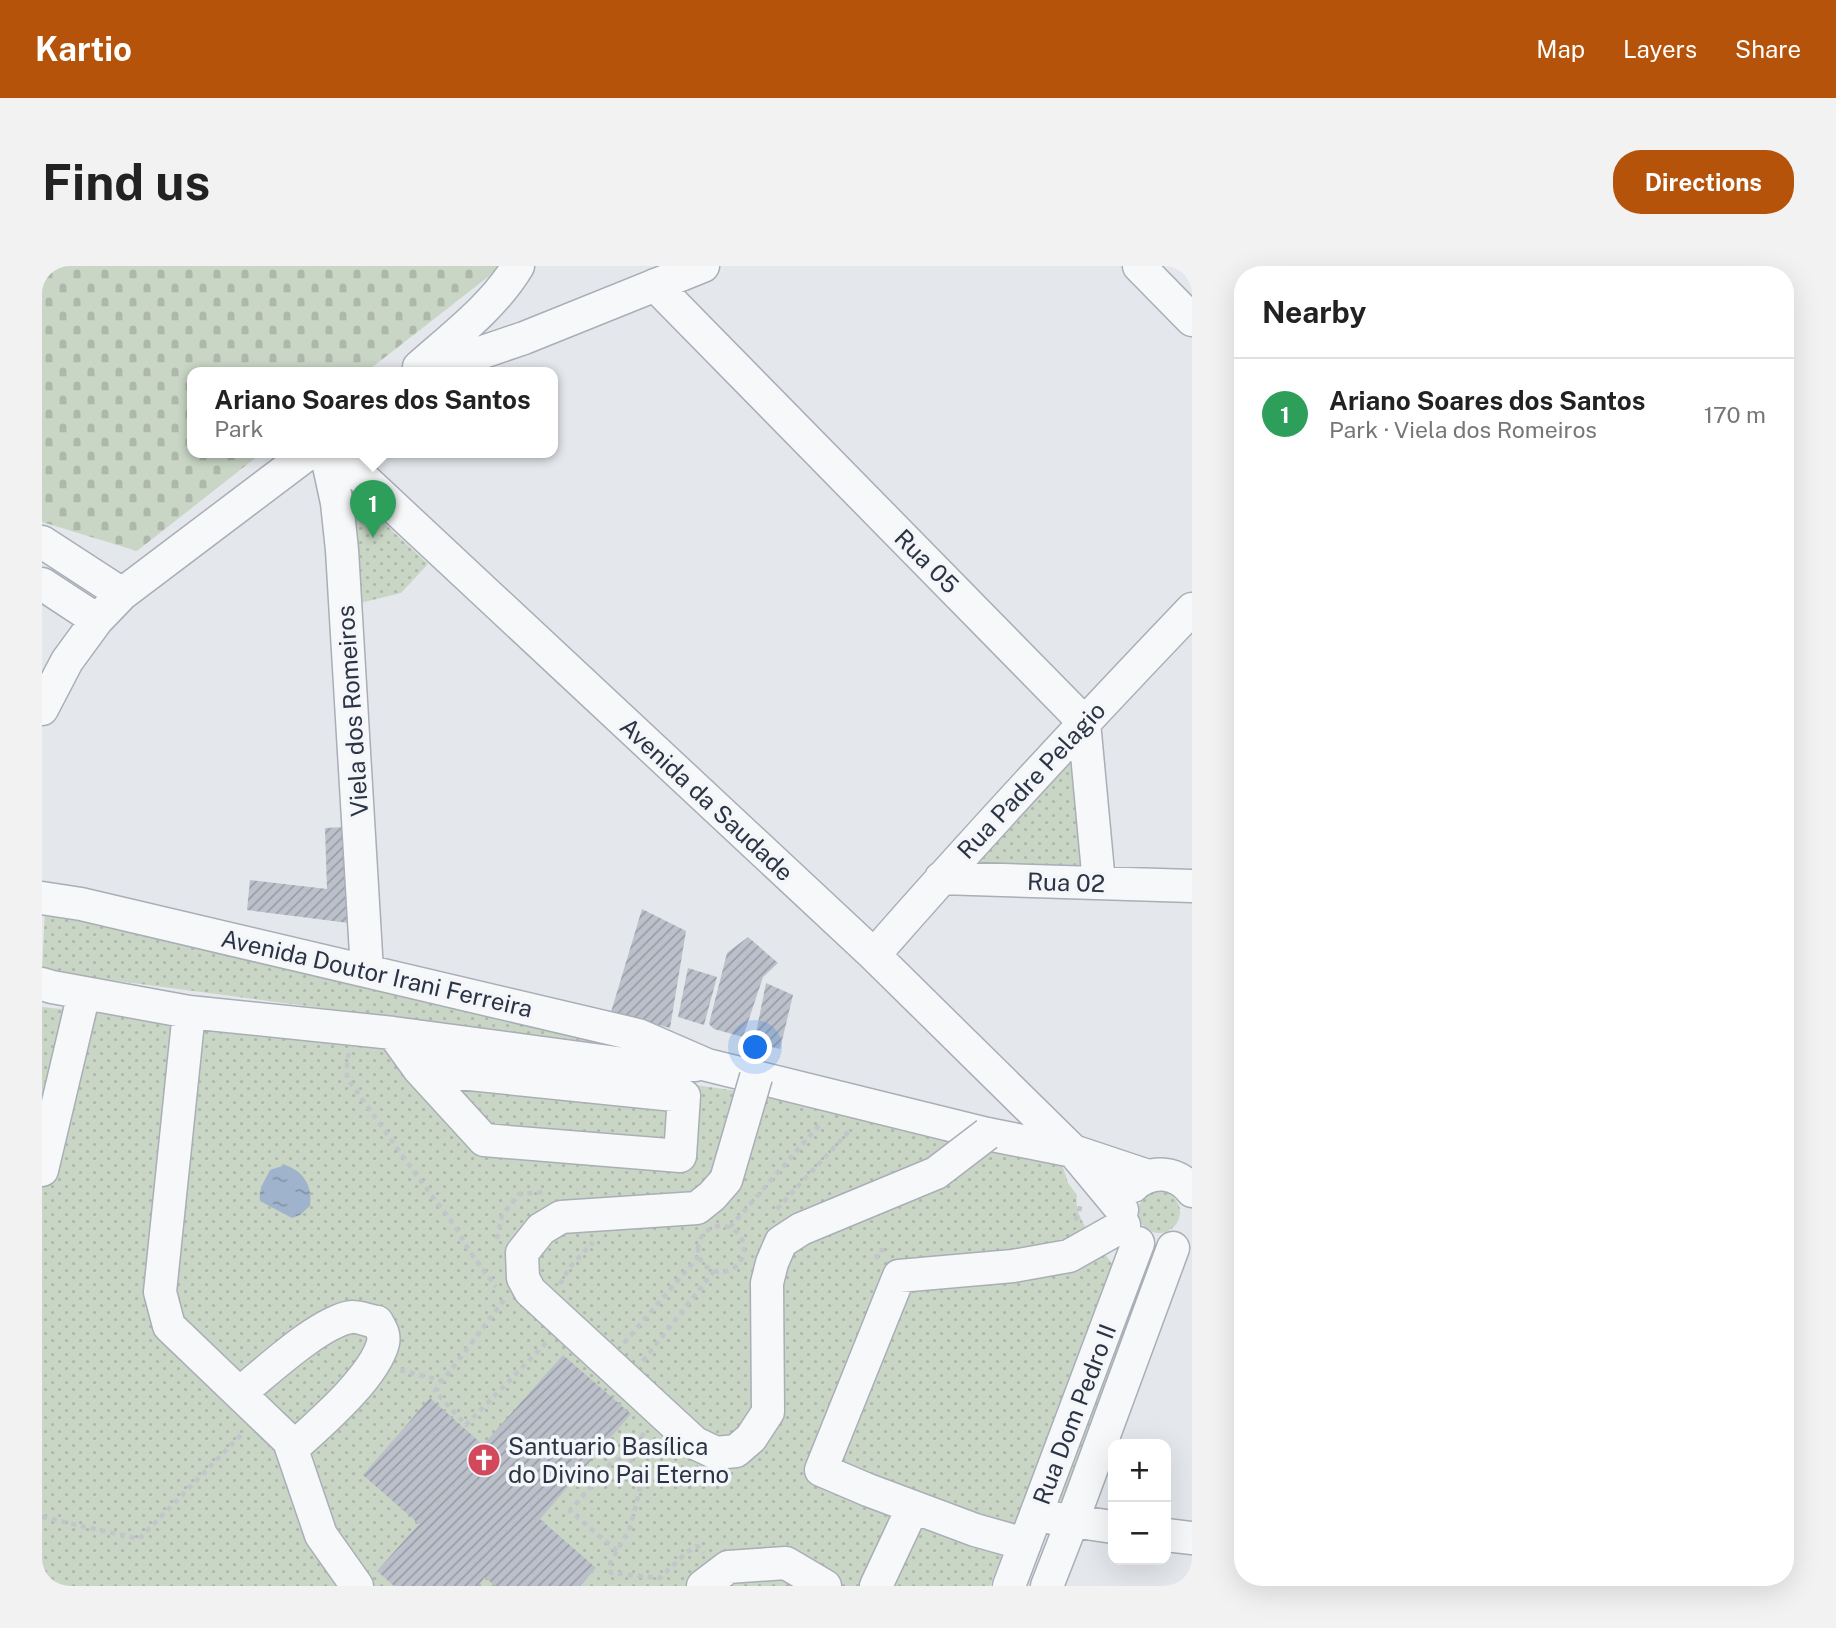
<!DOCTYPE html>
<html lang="en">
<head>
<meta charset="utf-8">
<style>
  :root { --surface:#fff; --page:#f2f2f2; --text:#222; --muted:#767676; --line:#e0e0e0; --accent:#b45309 }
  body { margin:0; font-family:"Public Sans",sans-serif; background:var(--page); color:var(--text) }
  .controls { position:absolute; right:21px; bottom:21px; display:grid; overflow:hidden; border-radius:14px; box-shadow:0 7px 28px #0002 }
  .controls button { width:63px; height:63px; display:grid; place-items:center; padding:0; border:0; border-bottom:2px solid var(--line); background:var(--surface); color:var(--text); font:35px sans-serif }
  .you { position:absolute; left:714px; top:782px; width:24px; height:24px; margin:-18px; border:5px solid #fff; border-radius:50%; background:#1a73e8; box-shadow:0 0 0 10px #1a73e833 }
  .badge { display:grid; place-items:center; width:46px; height:46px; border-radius:50%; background:var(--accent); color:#fff; font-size:23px; font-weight:700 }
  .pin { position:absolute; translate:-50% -58px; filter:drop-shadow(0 2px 4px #0008) }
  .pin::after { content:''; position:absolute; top:37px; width:24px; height:21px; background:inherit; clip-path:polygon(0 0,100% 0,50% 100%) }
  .popup { position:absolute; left:145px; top:101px; width:371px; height:91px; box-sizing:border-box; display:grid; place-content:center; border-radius:14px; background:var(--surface); filter:drop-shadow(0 2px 5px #0005); font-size:23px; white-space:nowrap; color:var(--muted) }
  .popup b { font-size:26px; color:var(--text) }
  .popup::after { content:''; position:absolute; left:50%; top:100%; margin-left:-14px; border:14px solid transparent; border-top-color:var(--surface) }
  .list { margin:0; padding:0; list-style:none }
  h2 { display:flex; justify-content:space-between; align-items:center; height:91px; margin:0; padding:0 28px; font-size:30px }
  h2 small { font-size:23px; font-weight:400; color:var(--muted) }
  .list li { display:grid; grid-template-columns:46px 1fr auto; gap:21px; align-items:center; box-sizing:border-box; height:112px; padding:0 28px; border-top:2px solid var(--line) }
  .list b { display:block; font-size:26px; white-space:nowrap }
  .list p { margin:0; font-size:23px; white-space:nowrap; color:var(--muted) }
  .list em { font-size:23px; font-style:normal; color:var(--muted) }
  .map { position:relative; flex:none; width:1150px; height:1320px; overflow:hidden; border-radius:28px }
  header { display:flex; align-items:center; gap:42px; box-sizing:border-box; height:98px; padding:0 35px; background:var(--accent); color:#fff }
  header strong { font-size:33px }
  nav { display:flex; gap:38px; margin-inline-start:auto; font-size:24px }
  .intro { display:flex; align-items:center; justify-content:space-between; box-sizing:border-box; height:168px; padding:0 42px }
  h1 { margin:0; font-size:49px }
  .button { padding:18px 32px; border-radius:28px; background:var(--accent); color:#fff; font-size:24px; font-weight:700 }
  main { display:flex; gap:42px; padding:0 42px }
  aside { flex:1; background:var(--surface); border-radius:28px; box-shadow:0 7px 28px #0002 }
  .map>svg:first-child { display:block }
  .cemetery { fill:url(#cemetery-stones) }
  .park { fill:url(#park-dots) }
  .water { fill:url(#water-ripples) }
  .building { fill:url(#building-hatch) }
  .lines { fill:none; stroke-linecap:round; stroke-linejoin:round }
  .minor-casing { stroke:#a9aeb7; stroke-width:35 }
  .path { stroke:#c2c5cb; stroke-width:4.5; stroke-dasharray:5 5; stroke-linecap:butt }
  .minor { stroke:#f7f8fa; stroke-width:32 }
  .minor-bridge-casing { stroke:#a9aeb7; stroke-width:35; stroke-linecap:butt }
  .minor-bridge { stroke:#f7f8fa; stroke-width:32 }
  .labels { text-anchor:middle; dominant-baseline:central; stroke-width:7; stroke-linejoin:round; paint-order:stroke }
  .street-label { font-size:24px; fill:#2b3445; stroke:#f4f6f9 }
  .poi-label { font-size:24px; fill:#2b3445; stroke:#f4f6f9; text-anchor:start }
</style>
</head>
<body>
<header>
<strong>Kartio</strong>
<nav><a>Map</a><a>Layers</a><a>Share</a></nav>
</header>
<div class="intro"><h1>Find us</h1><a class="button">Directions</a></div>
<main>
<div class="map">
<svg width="1150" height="1320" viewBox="0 0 1150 1320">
  <defs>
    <pattern id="cemetery-stones" width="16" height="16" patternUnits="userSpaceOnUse" patternTransform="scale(1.75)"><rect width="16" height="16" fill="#c9d6c5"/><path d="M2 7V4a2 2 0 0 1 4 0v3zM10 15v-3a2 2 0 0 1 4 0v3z" fill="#adb8ab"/></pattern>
    <pattern id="park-dots" width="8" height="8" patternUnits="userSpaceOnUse" patternTransform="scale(1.75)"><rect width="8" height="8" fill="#c9d6c5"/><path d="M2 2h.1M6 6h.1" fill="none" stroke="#adb8ab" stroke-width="1.8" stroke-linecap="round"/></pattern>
    <pattern id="water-ripples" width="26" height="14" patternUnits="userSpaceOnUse" patternTransform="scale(1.75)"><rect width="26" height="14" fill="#9fb4cc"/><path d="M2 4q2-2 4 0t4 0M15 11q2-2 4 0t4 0" fill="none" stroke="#8293a7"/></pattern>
    <pattern id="building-hatch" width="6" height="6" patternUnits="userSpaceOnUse" patternTransform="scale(1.75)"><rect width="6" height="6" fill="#bbc0ca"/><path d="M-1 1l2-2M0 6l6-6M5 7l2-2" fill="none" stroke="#989da6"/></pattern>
  </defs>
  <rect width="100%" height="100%" fill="#e4e7ec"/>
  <path class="cemetery" d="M0,0H460L324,106H151V186H221L95,285L0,256Z"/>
  <path class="park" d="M310,230L315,232L386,298L359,327L314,338Z
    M1031,488L1045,601L924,600Z
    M3,643L568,775L566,780L0,705Z
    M0,741L414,785L759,834L1019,895L1026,917L1035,929C1030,952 1059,982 1072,1000L948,1320H0Z
    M1096 946a21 21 0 1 1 42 0a21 21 0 1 1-42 0Z
    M1104,1001L1110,1008L1019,1237L1013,1239Z"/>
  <path class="water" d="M243,899C262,905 271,921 268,940L258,949L250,952L218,935C216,923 223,914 228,904Z"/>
  <path class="building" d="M304,561L307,657L205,644L208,614L285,623L283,562Z
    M600,643L644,665L628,762L569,746Z
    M706,671L736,697L721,711L701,771L672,763L667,758L685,687Z
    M646,702L675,711L662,759L636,751Z
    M724,717L751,729L738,783L712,777Z
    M521,1089L589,1148L498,1253L554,1302L538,1320H453L443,1311L436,1320H352L335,1305L377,1258L321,1209L388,1132L441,1179Z"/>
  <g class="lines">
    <defs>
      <path id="minor" d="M1097,0L1150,54
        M613,19L1042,456L1057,617
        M377,101C412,70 452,40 476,0
        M382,106L482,72L661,0
        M284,186L295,237L300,284L325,705
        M293,186L832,689L1031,885L1080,944
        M0,276L80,328
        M0,318L55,354
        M0,443L25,395L55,354L80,328L268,186
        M899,612L1150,620
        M0,632L39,638L596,769L665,799L945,868L1031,885L1106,910
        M832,689C935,571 1042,456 1150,343
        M0,718L10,721L147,746L351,767L590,799H653
        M147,746L118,1026L127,1060L247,1175L279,1269L315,1320
        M351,767L377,803L442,874L638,890L642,830L377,803
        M0,904L42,727
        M1091,920C1109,903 1135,905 1150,925
        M198,1127C223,1107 277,1056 309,1051C316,1050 327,1055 335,1056C339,1063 343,1069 341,1077C332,1112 276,1159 250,1183
        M1010,1252L1071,1261
        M1124,1269L1150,1272
        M983,1278L933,1264L826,1224L779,1204L857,1010L971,1000L1027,990L1082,959
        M661,1320L686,1301L744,1297L783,1320
        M834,1320L871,1241
        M967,1320L1096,977
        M1005,1320L1030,1256L1131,982"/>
    </defs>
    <use href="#minor" class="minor-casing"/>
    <path class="path" d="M307,787L305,794V812L378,914L413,960L428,986L454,1021
      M735,943L810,862
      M1033,954L1036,950L1039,936
      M656 983a23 23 0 1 1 46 0a23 23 0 1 1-46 0Z
      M688,961L780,856
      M455,973L460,949L477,928L504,926
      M834,993L837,984H847
      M518,1018L528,1001L551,976
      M462,1034L393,1125L424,1159L505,1076L504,1075
      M582,1077L656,991
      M601,1095L672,1005
      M358,1104L401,1115
      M602,1167L587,1188L598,1223L588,1262L568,1297L569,1307L618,1312L645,1286L655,1280L662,1287
      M0,1251L97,1273L201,1167
      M575,1285L528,1245L568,1198L587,1188"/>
    <use href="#minor" class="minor"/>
    <defs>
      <path id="minor-bridge" d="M714,811L684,914L670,930L655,942L519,951L499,963L480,987L481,1012L488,1025L653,1177L674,1187L694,1185L709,1172L726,1146L725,1017L730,997L739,976L759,963L894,907L945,868"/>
    </defs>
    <use href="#minor-bridge" class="minor-bridge-casing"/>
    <use href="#minor-bridge" class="minor-bridge"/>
  </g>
  <defs>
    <symbol id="church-disc" viewBox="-11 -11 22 22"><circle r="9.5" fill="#d1495b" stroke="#f4f6f9"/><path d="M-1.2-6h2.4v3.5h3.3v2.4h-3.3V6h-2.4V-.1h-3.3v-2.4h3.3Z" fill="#fff"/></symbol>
  </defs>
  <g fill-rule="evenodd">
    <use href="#church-disc" x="423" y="1175" width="38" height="38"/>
  </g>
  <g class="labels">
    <g class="street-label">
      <text transform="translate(885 295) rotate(45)">Rua 05</text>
      <text transform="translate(310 445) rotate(-94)">Viela dos Romeiros</text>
      <text transform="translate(989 514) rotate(-47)">Rua Padre Pelagio</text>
      <text transform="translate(665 533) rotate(43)">Avenida da Saudade</text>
      <text transform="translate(1024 616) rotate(2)">Rua 02</text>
      <text transform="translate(335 707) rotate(13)">Avenida Doutor Irani Ferreira</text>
      <text transform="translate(1032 1148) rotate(-69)">Rua Dom Pedro II</text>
    </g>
    <g class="poi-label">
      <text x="466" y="1180">Santuario Basílica<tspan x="466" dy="28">do Divino Pai Eterno</tspan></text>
    </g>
  </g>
</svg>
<div class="controls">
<button>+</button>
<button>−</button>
</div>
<div class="you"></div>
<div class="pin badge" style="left:331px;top:272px;background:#2e9e5b">1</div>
<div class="popup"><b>Ariano Soares dos Santos</b>Park</div>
</div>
<aside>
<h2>Nearby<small></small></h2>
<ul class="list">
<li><span class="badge" style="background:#2e9e5b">1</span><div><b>Ariano Soares dos Santos</b><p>Park · Viela dos Romeiros</p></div><em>170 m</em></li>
</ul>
</aside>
</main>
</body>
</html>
